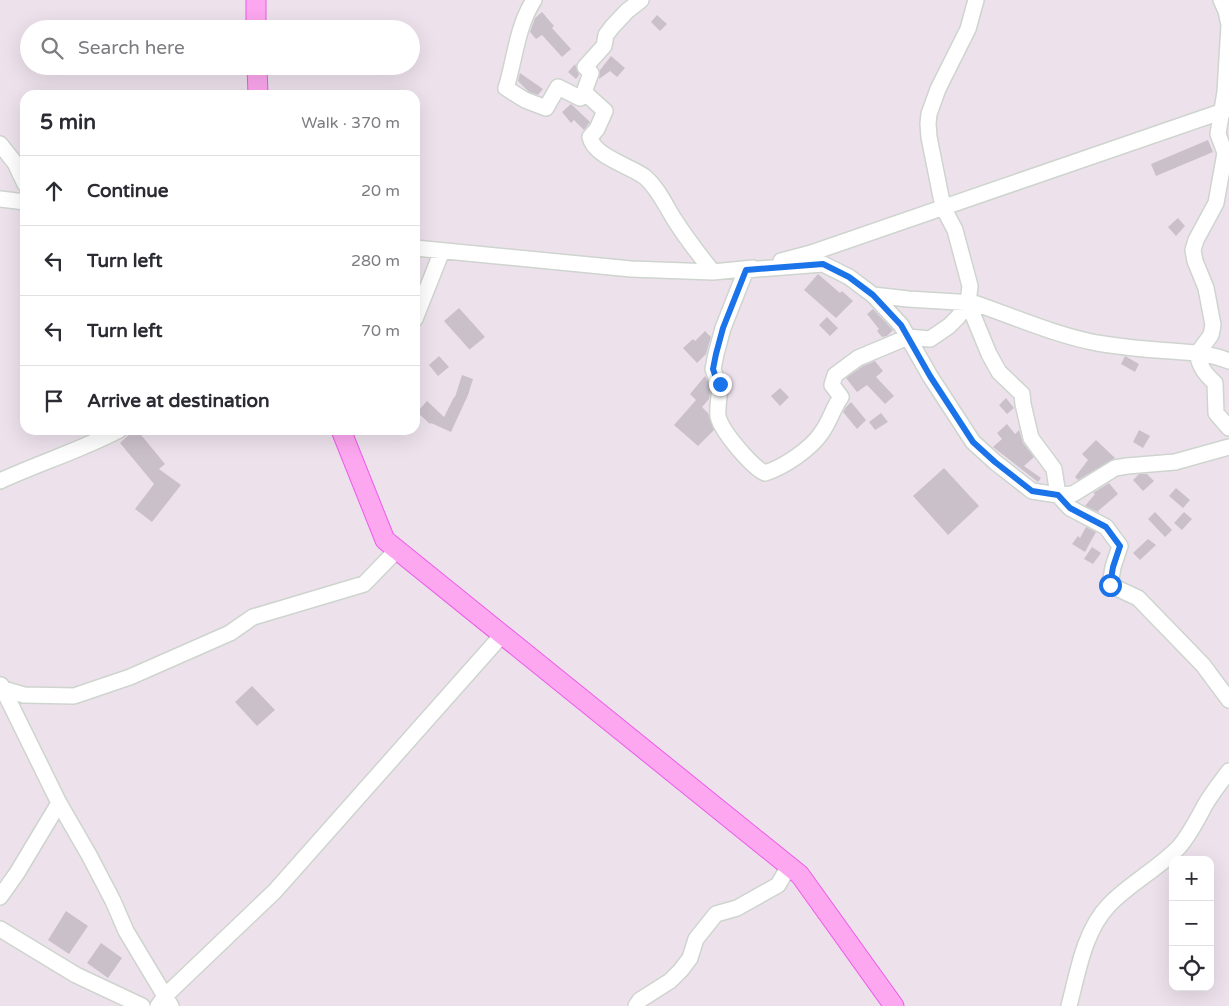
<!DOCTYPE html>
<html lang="en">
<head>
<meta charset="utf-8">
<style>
  :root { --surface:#fff; --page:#f7f7f7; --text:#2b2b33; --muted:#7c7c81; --line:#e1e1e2 }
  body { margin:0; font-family:"Varela Round",sans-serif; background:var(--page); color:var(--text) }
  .controls { position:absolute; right:15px; bottom:15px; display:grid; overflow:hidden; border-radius:10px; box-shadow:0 5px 20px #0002 }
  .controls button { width:45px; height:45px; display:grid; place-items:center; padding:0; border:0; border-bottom:1px solid var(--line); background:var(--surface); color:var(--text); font:25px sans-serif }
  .stop { position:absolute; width:15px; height:15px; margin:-11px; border:4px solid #1a73e8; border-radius:50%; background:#fff }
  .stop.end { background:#1a73e8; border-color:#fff; box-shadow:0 1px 5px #0008 }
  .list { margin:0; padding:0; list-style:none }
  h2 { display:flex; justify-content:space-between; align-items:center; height:65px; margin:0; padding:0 20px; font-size:21px }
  h2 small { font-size:16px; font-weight:400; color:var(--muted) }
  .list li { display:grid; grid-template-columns:32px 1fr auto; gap:15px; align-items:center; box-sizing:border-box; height:70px; padding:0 20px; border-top:1px solid var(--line) }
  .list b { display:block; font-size:19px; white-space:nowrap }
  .list em { font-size:16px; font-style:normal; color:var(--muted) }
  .icon { flex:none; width:28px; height:28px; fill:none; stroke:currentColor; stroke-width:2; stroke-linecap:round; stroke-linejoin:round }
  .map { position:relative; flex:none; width:1229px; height:1006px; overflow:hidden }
  .search { position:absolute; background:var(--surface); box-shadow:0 5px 20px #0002; left:20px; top:20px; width:400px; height:55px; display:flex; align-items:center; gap:12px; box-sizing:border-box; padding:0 18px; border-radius:28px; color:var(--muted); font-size:19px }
  .panel { position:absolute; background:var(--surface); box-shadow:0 5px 20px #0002; left:20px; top:90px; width:400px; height:345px; border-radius:15px }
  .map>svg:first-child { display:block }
  .building { fill:#cac0ca }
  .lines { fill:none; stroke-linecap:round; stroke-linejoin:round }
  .minor-casing { stroke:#ced4ce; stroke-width:18 }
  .major-casing { stroke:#ed5be8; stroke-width:21 }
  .minor { stroke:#fff; stroke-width:15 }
  .major { stroke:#fca7ef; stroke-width:19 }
  .route { stroke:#1a73e8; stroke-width:6 }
</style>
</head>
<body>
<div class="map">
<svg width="1229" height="1006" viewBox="0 0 1229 1006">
  <rect width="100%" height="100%" fill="#ede2ec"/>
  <path class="building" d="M542,12L554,26L552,28L571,49L562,57L542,35L536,39L530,32L535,18Z
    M657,15L667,24L660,31L651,22Z
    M611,56L625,68L617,77L610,71L599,79L600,70Z
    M575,64L579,75L576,79L568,72Z
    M520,73L543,89L538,95L529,92L518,81Z
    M571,104L590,122L584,130L574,120L571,123L562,112Z
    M1208,140L1213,152L1156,176L1151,164Z
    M1178,218L1185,226L1176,236L1168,227Z
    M818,274L840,293L842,291L853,301L836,318L804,290Z
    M459,308L485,337L469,350L470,348L469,349L444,321Z
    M873,309L893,330L887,336L882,337L877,331L879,329L867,314Z
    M827,317L838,328L830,336L819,325Z
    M705,331L711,337L706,354L697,363L683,348L693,339L695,341Z
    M439,356L449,367L438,376L429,365Z
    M1125,356L1139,364L1135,372L1121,364Z
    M875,361L883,371L876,377L894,396L885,404L867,385L857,392L846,378L863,366Z
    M462,375L473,379L468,395L451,432L431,423L430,424L417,412L427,401L444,417L454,397H455Z
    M705,376L711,387L710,391L709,399L702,407L708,413L714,430L698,446L674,425L696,400L690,394Z
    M780,388L789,397L780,406L771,396Z
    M1006,398L1014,408L1007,414L999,405Z
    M851,402L866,420L857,429L843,412L846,407Z
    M881,413L888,422L875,430L869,422Z
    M1007,424L1015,434L1019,430L1023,443L1034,457L1024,466L1041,478L1038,482L993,447L1002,439L997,433Z
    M134,430H137L165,464L159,469L181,485L152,522L135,509L154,484L120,443Z
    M1139,430L1150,436L1143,448L1133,442Z
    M1096,440L1115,458L1078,480L1075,477L1088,460L1082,454Z
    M944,468L979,506L948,535L913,496Z
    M1139,474H1147L1154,481L1143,491L1133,480Z
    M1109,483L1118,494L1098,511L1100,513L1085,506L1095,494L1093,493Z
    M1176,488L1190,500L1183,508L1169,496Z
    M1155,512L1172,530L1165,537L1148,519Z
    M1184,512L1192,519L1182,530L1174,523Z
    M1086,527L1096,532L1085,552L1072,544L1078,536L1080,538Z
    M1148,539L1156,545L1140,560L1133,553Z
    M1092,547L1101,553L1093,564L1084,559Z
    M252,686L275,710L257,726L235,702Z
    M66,911L88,926L69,954L48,940Z
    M101,943L122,958L108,978L87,963Z"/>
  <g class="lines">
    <defs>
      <path id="minor" d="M534,0C517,26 515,59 506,88L525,100L546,108L558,87L580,98L584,92
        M641,0L627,11L612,27L606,35L604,46L585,67L591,73L584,92L605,111L597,129L590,137C594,157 631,166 645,177C659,189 666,207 676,222C687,239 700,256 713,272
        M976,0L968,29L938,89L929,114L928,124L929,137L943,207L955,230L970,286L968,303L958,317L949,326L930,339L908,337L858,358L835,375L832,385L841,397C833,408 830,421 822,432C811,449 784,467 765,473C752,467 721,431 718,416C717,406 720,394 720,384L716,378L713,369L716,354L723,328L746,270L823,264L849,277L873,295L908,299L974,303C1015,317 1055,335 1097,343C1117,346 1138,349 1158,350C1181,352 1207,352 1229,361
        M1221,0L1226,11L1229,25L1225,92L1218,134L1225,153L1216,203L1196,240L1193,250L1195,261L1206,288L1213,325L1211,335L1197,354C1200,367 1205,374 1215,383L1216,413L1229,428
        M0,144L15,163L25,184
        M0,199L25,202
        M415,248L631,269L713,272L753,268
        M781,261L811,253L1229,109
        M873,295L901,325L930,376L973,442L995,462L1032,491L1058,495L1073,494L1115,468L1127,466L1175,462L1229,447
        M968,303L989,354L999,372L1022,394L1023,404L1031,438L1054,469L1058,495L1070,508L1106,527L1120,546L1113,567L1110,585L1138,598L1203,665L1229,700
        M415,319L442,251
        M0,481C39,463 81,450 119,430
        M1,685L59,803L89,855L113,901L126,931L171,1006
        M0,688L24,695L74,696L130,677L230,633L253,617L364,584L397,550
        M0,897L17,873L59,803
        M0,929L76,975L142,1006
        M158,1006L165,996L275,891L502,635
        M636,1006L640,1000L670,981L681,970L690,958L696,939L716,914L737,908L778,885L789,866
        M1069,1006C1078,972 1084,931 1109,905C1130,883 1158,869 1179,847C1190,834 1197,820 1205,805C1212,793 1221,782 1229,771"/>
      <path id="major" d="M256,0V29
        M257,66L258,95
        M341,430L385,540L800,875L894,1006"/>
    </defs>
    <use href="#minor" class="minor-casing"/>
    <use href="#major" class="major-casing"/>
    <use href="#minor" class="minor"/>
    <use href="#major" class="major"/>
  </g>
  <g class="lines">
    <path class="route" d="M720,384L716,378L713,369L716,354L723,328L746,270L823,264L849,277L873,295L901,325L930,376L973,442L995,462L1032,491L1058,495L1070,508L1106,527L1120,546L1113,567L1110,585"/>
  </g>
</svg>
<div class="controls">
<button>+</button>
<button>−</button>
<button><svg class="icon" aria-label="locate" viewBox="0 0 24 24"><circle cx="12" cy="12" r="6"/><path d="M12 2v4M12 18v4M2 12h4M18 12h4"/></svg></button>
</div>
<div class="stop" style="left:1110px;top:585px"></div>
<div class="stop end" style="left:720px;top:384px"></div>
<div class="search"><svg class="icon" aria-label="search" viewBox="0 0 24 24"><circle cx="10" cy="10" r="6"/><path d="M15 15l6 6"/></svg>Search here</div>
<section class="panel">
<h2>5 min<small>Walk · 370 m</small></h2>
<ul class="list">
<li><svg class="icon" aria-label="ahead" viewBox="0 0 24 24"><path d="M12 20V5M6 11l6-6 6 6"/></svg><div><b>Continue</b></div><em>20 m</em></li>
<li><svg class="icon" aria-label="left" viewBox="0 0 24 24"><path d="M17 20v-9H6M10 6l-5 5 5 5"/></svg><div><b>Turn left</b></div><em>280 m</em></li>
<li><svg class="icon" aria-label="left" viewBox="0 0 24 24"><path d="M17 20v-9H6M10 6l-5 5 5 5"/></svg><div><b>Turn left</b></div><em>70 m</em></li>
<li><svg class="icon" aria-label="arrive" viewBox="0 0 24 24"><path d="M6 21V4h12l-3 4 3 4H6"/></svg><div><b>Arrive at destination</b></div></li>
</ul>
</section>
</div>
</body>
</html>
